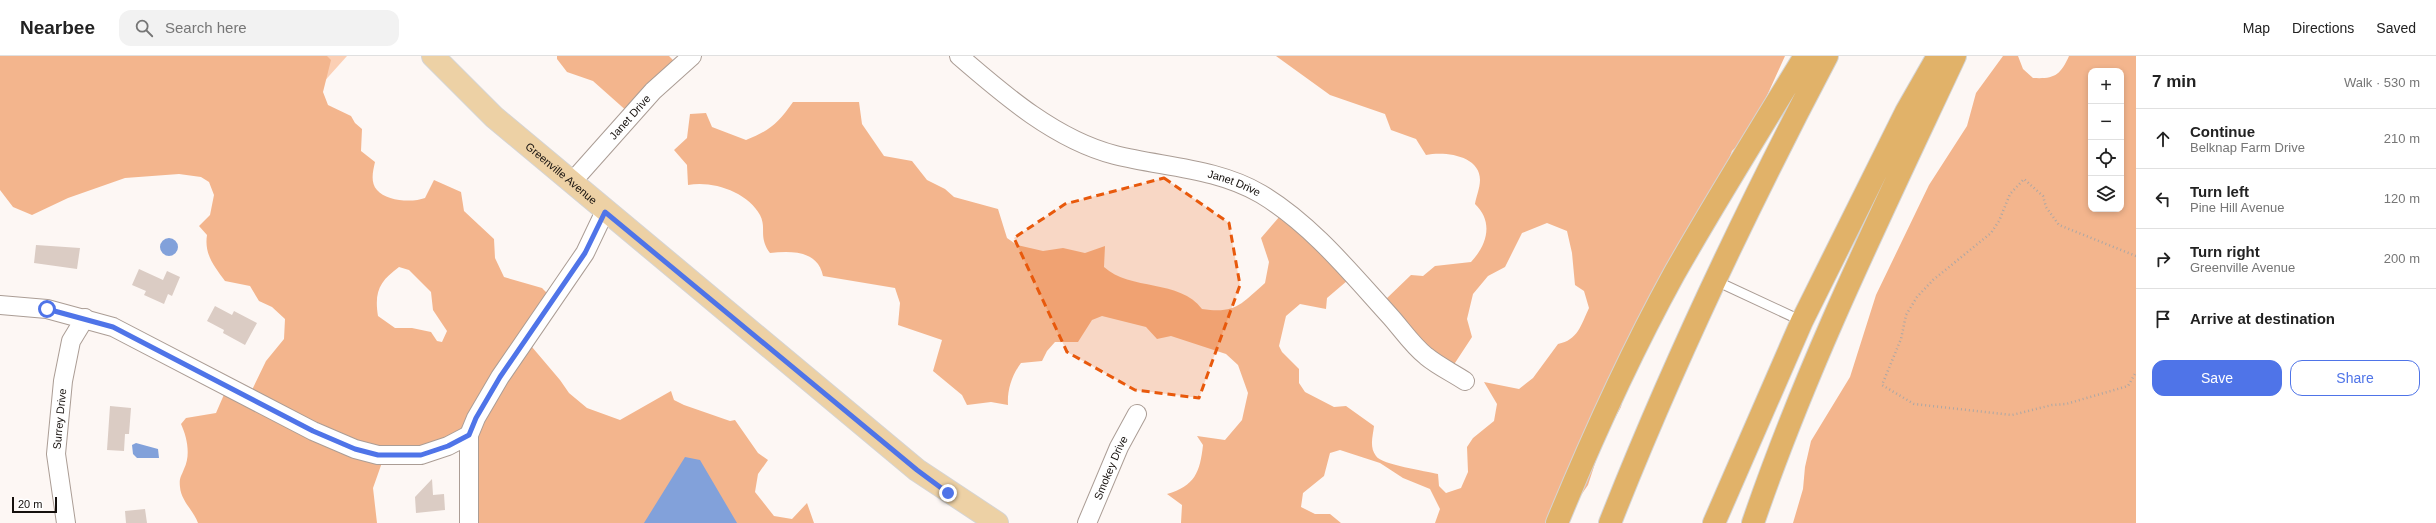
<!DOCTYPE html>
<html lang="en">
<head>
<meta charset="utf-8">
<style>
  :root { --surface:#fff; --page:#f2f2f2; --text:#222; --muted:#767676; --line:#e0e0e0; --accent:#4f74e8 }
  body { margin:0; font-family:Helvetica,sans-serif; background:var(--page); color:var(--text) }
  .controls { position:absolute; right:12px; top:12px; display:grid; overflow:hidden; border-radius:8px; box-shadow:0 2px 6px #0003 }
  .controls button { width:36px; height:36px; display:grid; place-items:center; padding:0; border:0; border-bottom:1px solid var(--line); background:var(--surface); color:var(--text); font:20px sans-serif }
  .scale { position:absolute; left:12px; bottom:10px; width:45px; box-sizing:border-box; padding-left:4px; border:2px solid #15100d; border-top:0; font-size:11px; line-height:14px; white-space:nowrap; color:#15100d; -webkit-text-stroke:3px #fff; paint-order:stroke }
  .stop { position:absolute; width:12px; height:12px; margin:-9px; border:3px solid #4f74e8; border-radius:50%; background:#fff }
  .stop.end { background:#4f74e8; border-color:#fff; box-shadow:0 1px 4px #0008 }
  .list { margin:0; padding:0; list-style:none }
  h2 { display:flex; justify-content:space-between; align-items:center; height:52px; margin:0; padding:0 16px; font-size:17px }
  h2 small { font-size:13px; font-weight:400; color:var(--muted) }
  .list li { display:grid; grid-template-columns:26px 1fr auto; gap:12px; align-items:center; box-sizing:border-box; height:60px; padding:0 16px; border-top:1px solid var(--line) }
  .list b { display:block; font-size:15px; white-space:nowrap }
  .list p { margin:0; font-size:13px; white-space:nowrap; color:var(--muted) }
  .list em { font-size:13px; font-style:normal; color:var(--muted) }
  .actions { display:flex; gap:8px; padding:12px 16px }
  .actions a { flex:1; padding:9px 0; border:1px solid var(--accent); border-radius:12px; text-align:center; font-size:14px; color:var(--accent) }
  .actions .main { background:var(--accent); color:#fff }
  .icon { flex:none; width:22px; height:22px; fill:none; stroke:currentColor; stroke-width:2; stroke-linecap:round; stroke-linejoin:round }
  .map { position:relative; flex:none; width:2136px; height:467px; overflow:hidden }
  header { display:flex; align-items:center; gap:24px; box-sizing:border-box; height:56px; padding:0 20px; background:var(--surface); border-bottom:1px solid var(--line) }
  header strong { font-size:19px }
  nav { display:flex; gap:22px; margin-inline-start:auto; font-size:14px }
  .search { width:280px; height:36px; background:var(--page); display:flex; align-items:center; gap:10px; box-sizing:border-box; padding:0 14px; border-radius:12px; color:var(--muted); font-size:15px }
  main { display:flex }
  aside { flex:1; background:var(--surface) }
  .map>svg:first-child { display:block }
  .green { fill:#fbcfb4 }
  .forest { fill:#f3b58d; fill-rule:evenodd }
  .water { fill:#82a1da }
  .building { fill:#dbccc4 }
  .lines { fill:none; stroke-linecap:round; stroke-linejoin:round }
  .lane-casing { stroke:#ab9d95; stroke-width:11 }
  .street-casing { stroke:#ab9d95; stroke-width:20 }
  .primary-casing { stroke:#d5d4d3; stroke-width:24 }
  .highway-casing { stroke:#d5d4d3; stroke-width:24 }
  .path { stroke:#ada7a4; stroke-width:2.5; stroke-dasharray:1 3; stroke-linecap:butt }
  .lane { stroke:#fff; stroke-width:9 }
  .street { stroke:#fff; stroke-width:18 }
  .primary { stroke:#edd1a5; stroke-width:22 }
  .highway { stroke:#e1b269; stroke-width:22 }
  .route { stroke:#4f74e8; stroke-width:5 }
  .marked { fill:#e8590c; fill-opacity:0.2; stroke:#e8590c; stroke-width:3; stroke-dasharray:8 5; stroke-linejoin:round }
  .labels { text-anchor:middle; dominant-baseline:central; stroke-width:4; stroke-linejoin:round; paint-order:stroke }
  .street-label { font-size:11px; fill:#15100d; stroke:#fff }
</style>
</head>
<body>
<header>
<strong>Nearbee</strong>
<div class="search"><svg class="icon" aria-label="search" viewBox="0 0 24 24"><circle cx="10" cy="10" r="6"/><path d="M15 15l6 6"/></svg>Search here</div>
<nav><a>Map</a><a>Directions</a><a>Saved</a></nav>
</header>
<main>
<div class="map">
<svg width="2136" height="467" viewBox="0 0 2136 467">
  <rect width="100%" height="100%" fill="#fdf7f4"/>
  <path class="green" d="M283,0H347L321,29Z"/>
  <path class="forest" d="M0,0H327L331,4L323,36L328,49L351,60L355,67L362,73L361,95L375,106C373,115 370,126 377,134C386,145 412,147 425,142L434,124L461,136L464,155L494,183L495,202L504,221L542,232L553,243L530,283L532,291L560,324L569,337L587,352L620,364L671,335L674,344L684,349L730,365L735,364L758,397L768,404L758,418L755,436L774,460L792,463L807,447L814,467H472L465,384L385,398L373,432L377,467H198C194,455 181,445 180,431C179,422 181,421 184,413C191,399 187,381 181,368L186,362L216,357L229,327L252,334L266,305L284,283L285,263L272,251L259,245L250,230L225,225C214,210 204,198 207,179L199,170L210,159L214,139L209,126L201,121L179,118L125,122L68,142L32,159L13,151L0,134ZM399,211L409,214L431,236L433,254L447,275L442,286L437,285L431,276L412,272H395L378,260C374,235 380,225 399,211Z
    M557,0H669L676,7L629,57L593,25L567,16L557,3Z
    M1276,0H1785L1750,77L1732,95L1723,119L1625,329L1621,351L1602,386L1588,429L1577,445L1550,467H1435L1440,453L1430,433L1403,422L1380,407L1340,394L1330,397L1324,420L1303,437L1301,451L1315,458H1330L1341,467H1181L1182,449L1167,438C1195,430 1200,416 1203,389L1197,380L1225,384L1242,364L1248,337L1238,309L1226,298L1171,280L1157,283L1146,271L1102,260L1092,264L1078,286H1055L1047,295L1042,305L1021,307C1012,319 1007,334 1008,349L991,346L967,349L962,339L933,315L942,284L898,269L900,247L895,232L823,220C818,194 791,195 770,197C758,180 767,173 760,159C748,136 712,124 688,129L687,109L674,94L687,82L690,58L706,57L712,71L746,84C771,74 778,67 793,46H859L862,68L884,100L912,105L927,124L945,133L954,141L998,153L1007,182L1017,189L1043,195L1063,192L1085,197L1105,190L1104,211C1130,235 1180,223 1202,253C1236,258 1241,248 1265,227L1269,206L1261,182L1287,152L1354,219L1327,242L1326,253L1300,248L1286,260L1279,290L1282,296L1299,313V327L1305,336L1334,351L1346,350L1374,370C1373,380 1369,391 1376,400C1382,409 1426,415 1438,418L1439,430L1446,437L1461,432L1468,416L1467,391L1473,382L1494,365L1497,348L1484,326L1519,333L1533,322L1558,288C1578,284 1581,269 1589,252L1584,235L1575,229L1572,197L1567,175L1547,167L1522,177L1505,211L1488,220L1473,238L1467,263L1472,281L1453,310L1432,297L1385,244L1411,219L1423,220L1435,210L1471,206C1487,189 1494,166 1475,148C1476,141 1480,132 1480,124C1480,99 1444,95 1426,99L1416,83L1391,74L1385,58L1330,39Z
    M2003,0H2018L2023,13L2033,22C2054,23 2060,20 2069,0H2136V467H1793L1803,433L1805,411L1811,385L1850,321L1876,239L1929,129L1967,70L1976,37ZM2091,15H2121V153H2091Z"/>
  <path class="water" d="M160 191a9 9 0 1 1 18 0a9 9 0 1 1-18 0Z
    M136,387L158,393L159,402H137L133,398L132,389Z
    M685,401L700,404L737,467H644Z"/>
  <path class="building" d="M36,189L80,192L77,213L34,207Z
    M139,213L163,224L167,215L180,221L172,240L168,238L164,248L144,239L146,235L132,229Z
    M215,250L232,259L234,255L257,267L245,289L223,277L224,274L207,265Z
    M110,350L131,352L129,378H125L124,395L107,394Z
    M432,423L433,439L444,438L445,454L416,457L415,441Z
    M145,453L147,467H126L125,455Z"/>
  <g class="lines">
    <defs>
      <path id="lane" d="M1714,224L1802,265"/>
      <g id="street">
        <path id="s1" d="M959,0C1004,39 1056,84 1115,99C1163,111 1217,112 1261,138C1311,168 1350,216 1389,259C1401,272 1412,289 1426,300C1438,310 1453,317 1465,325"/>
        <path id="s2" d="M572,126L653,35L692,0"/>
        <path d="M0,249L47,253L113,271L313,375L355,393L378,399H421L448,390L469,379"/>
        <path id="s3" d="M66,467L56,398L63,325L71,285L85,262"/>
        <path d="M469,467V379L476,362L500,321L585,197L605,155"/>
        <path id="s4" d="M1087,467L1119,391L1137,358"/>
      </g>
      <g id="primary">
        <path id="s5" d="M433,0L494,61L917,414L997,467"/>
      </g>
      <path id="highway" d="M1557,467C1592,382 1630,298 1674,218C1716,144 1761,72 1805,0
        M1610,467C1673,307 1747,152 1827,0
        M1714,467L1802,265L1906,56L1938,0
        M1753,467C1808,306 1883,154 1955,0"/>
    </defs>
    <use href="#lane" class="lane-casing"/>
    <use href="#street" class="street-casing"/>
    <use href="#primary" class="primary-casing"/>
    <use href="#highway" class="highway-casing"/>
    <path class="path" d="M2136,200L2059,169L2046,151L2043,140L2024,123L2010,138L1999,165L1991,177L1933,224L1917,241L1906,259L1901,283L1882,329L1914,348L2012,359L2052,349L2066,348L2128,330L2136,316"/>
    <use href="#lane" class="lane"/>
    <use href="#street" class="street"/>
    <use href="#primary" class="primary"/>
    <use href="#highway" class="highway"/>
  </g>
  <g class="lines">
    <path class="route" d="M47,253L113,271L313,375L355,393L378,399H421L448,390L469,379L476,362L500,321L585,197L605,156L917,414L948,437"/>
  </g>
  <path class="marked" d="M1164,122L1229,167L1240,229L1199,342L1135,334L1067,296L1014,182L1065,148Z"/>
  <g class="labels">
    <g class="street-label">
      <text stroke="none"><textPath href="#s2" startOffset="87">Janet Drive</textPath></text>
      <text stroke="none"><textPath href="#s5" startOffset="174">Greenville Avenue</textPath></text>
      <text stroke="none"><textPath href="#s1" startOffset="309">Janet Drive</textPath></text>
      <text stroke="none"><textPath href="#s3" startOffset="105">Surrey Drive</textPath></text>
      <text stroke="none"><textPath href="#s4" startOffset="60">Smokey Drive</textPath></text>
    </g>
  </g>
</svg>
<div class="controls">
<button>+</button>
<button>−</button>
<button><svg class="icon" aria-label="locate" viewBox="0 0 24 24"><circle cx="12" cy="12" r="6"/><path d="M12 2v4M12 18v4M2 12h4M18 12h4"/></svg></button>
<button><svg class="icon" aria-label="layers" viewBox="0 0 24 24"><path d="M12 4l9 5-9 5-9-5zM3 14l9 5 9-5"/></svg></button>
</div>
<div class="scale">20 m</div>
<div class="stop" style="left:47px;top:253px"></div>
<div class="stop end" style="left:948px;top:437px"></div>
</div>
<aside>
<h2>7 min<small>Walk · 530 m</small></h2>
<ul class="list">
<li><svg class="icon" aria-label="ahead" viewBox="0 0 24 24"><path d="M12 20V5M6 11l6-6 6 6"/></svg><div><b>Continue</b><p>Belknap Farm Drive</p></div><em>210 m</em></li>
<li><svg class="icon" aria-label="left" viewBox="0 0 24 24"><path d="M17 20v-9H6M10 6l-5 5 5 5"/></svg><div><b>Turn left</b><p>Pine Hill Avenue</p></div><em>120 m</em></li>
<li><svg class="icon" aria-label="right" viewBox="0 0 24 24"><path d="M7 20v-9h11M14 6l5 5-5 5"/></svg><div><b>Turn right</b><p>Greenville Avenue</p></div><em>200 m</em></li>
<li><svg class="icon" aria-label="arrive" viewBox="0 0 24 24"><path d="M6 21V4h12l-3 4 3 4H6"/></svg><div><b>Arrive at destination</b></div></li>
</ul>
<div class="actions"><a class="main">Save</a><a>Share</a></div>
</aside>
</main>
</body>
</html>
